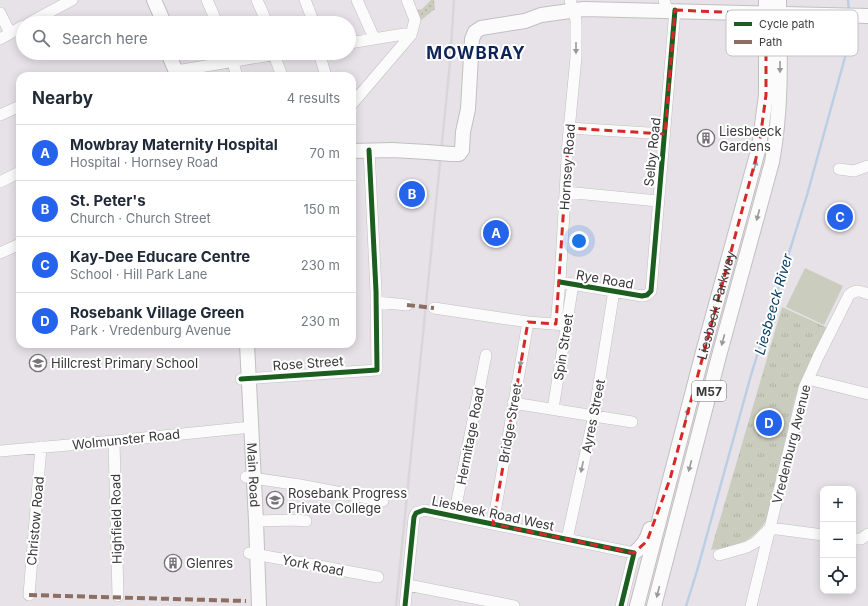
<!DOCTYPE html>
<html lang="en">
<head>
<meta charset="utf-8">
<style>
  :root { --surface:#fff; --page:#f2f2f3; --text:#1f2937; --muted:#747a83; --line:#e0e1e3; --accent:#2563eb }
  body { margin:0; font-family:Inter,sans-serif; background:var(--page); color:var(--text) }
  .controls { position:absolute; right:12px; bottom:12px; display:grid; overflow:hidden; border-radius:8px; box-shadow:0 2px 10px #0003 }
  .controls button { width:36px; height:36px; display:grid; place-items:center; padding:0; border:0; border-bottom:1px solid var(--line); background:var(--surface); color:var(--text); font:20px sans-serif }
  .you { position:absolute; left:579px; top:241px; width:14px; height:14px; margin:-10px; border:3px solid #fff; border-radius:50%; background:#1a73e8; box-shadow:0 0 0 6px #1a73e833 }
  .badge { display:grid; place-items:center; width:26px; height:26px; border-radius:50%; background:var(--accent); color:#fff; font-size:13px; font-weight:700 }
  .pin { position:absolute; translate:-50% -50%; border:2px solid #fff; box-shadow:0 1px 4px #0006 }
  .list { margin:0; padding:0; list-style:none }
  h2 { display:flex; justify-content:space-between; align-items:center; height:52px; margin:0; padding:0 16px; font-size:17px }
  h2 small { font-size:13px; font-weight:400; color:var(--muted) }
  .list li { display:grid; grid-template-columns:26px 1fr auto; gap:12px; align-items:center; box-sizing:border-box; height:56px; padding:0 16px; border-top:1px solid var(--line) }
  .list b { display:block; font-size:15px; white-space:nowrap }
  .list p { margin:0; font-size:13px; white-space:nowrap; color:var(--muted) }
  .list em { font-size:13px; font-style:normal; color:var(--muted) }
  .icon { flex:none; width:22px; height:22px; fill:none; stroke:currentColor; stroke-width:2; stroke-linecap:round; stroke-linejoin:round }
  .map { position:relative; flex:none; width:868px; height:606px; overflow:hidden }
  .search { position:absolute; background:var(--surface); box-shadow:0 2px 10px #0003; left:16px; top:16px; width:340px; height:44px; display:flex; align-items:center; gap:10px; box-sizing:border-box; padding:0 14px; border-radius:22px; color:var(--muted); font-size:15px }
  .panel { position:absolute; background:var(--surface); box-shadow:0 2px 10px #0003; left:16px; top:72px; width:340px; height:276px; border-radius:12px }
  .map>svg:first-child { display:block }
  .grass { fill:url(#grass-dots) }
  .park { fill:url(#park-tufts) }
  .pitch { fill:#caccbd }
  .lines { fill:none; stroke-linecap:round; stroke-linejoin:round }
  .stream { stroke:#bacfe5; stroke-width:2.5 }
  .minor-casing { stroke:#c2bfc2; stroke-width:12 }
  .major-casing { stroke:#c2bfc2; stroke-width:16 }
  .minor { stroke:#fbfbfb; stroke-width:11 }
  .major { stroke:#fbfbfb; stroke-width:14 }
  .rail { stroke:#d8d6d8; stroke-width:2.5 }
  .major-bridge-casing { stroke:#c2bfc2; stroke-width:16; stroke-linecap:butt }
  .major-bridge { stroke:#fbfbfb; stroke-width:14 }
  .quiet { stroke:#8d6e63; stroke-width:4; stroke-dasharray:8 4; stroke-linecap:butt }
  .cycleway-casing { stroke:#fff; stroke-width:8 }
  .cycleway { stroke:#1b5e20; stroke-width:5 }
  .oneway { fill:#9a9a9a }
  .marked { fill:none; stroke:#d62828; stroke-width:3; stroke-dasharray:8 5; stroke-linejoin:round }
  .labels { text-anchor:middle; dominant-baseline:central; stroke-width:4; stroke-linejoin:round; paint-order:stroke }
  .shield { fill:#fff; stroke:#757475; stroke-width:1 }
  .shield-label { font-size:12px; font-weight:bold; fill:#3a383a }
  .poi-label { font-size:13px; fill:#3a383a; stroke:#fff; text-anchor:start }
  .street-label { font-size:13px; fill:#3a383a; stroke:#fff }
  .water-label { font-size:14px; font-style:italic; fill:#073e64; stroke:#fff }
  .district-label { font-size:17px; font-weight:bold; letter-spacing:1px; fill:#0e2459; stroke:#fff }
  .key { fill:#fff; stroke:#c4c3c4; stroke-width:1 }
  .key-label { font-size:11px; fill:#3a383a }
</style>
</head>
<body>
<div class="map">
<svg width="868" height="606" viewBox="0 0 868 606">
  <defs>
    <pattern id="grass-dots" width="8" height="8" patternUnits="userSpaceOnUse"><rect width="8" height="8" fill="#caccbd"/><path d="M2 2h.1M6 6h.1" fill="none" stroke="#aeb0a3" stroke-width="1.8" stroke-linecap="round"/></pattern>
    <pattern id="park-tufts" width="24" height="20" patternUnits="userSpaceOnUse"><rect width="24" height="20" fill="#caccbd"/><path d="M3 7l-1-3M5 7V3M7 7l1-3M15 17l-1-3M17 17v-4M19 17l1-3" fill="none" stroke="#aeb0a3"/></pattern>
  </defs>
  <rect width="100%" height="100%" fill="#e7e2e7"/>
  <path class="grass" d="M431,0H434L435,9L420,21L414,8L418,10L422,9Z"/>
  <path class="park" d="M782,307L828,328L810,361L795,398L767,519C753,542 736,547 711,550Z"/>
  <path class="pitch" d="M805,268L843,286L824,325L786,307Z"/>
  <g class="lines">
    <path class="stream" d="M848,0L849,11
      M686,606L697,571L751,375L807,195L847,50L849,20"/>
    <defs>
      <path id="minor" d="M207,0L217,23
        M257,0L267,23
        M305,0L314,23
        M357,0L374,38
        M664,0L667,10
        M0,13L10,33
        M29,23L72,0
        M0,39L23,26
        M349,43L404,34L411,35
        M230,53L237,76
        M277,53L276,60L282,76
        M319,53L326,76
        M176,71L283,53
        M352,104L411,35L415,20L407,0
        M0,115L20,106
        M569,128L665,134
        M839,169L854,171L868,166
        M0,182L20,172
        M565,192L658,201
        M0,253L20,244
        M560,282L642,296L647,295L651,291L675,10
        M376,302L407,305
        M434,308L528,322L566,325
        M556,324L560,282L568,141L576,57V20L570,0
        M241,379L377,370L376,291L369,150
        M808,379L868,394
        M513,403L632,422
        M553,409L573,284
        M114,441L118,596
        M0,451L114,441L251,427
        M246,477L300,485L383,501
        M454,516L486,355
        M256,521L294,520L306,521
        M493,524L528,322
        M770,528L823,535
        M567,539L594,415L614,291
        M853,539H861L868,534
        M249,553L378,577
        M719,555L747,547L756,542L770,528
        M408,585L514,606
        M29,595L41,447
        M405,606L414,517L416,513L424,510L634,553L621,606
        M751,606L804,388L818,357L849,295C856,289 861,291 868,294"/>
      <g id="major">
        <path d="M154,0L164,23"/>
        <path d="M168,53L178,76"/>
        <path d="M352,151L392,150L427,152"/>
        <path d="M451,154H459L462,150L463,132L468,109L472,39L475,32L481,28L525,21L541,15L584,9L868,16"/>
        <path id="s1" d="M247,344L256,521L259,606"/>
        <path d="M634,553C643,546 647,540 650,529"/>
        <path id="s2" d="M637,606L703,352L759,147L766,95V0"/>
        <path d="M654,606L719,356L772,162C782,108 780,54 779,0"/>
      </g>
    </defs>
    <use href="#minor" class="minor-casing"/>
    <use href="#major" class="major-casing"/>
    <use href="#minor" class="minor"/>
    <use href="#major" class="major"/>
    <path class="rail" d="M396,606L450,62L454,0"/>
    <defs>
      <path id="major-bridge" d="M427,152L451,154"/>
    </defs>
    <use href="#major-bridge" class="major-bridge-casing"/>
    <use href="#major-bridge" class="major-bridge"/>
    <path class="quiet" d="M407,305L434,308
      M29,595L246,601"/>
    <defs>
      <path id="cycleway" d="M560,282L642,296L647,295L651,291L675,10
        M241,379L377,370L376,291L369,150
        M405,606L414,517L416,513L424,510L634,553L621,606"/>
    </defs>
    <use href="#cycleway" class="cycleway-casing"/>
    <use href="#cycleway" class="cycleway"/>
  </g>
  <defs><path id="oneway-solid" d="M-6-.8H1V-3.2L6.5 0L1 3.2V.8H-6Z"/></defs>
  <g class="oneway">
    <use href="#oneway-solid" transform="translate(576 48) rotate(90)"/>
    <use href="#oneway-solid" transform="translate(780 67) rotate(90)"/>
    <use href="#oneway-solid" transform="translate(755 166) rotate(-75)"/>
    <use href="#oneway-solid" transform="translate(758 215) rotate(105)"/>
    <use href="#oneway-solid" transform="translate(723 340) rotate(105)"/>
    <use href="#oneway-solid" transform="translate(521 361) rotate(100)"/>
    <use href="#oneway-solid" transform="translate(687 414) rotate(-75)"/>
    <use href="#oneway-solid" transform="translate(690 466) rotate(105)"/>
    <use href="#oneway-solid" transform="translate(582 467) rotate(102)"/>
    <use href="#oneway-solid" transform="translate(658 592) rotate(104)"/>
  </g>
  <path class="marked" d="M675,10L766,14V95L759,147L670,479L647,541L634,553L493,524L528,322L556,324L569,128L665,134Z"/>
  <defs>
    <symbol id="building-ring" viewBox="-11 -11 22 22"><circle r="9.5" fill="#fff" stroke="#777477" stroke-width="1.5"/><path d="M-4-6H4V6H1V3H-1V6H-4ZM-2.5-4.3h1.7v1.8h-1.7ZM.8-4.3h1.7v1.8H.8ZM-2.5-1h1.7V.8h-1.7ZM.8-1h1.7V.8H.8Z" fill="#777477"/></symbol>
    <symbol id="school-ring" viewBox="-11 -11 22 22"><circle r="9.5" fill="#fff" stroke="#777477" stroke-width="1.5"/><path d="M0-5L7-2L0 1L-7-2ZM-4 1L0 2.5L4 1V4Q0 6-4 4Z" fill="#777477"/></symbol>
  </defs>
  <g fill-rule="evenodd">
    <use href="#building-ring" x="696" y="128" width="20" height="20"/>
    <use href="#school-ring" x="28" y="353" width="20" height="20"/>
    <use href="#school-ring" x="265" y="490" width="20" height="20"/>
    <use href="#building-ring" x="163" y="553" width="20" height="20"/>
  </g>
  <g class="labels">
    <rect class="shield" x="692" y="381" width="34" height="20" rx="3"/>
    <g class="shield-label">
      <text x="709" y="391">M57</text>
    </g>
    <g class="poi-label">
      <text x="719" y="131">Liesbeeck<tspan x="719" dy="15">Gardens</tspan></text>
      <text x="51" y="363">Hillcrest Primary School</text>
      <text x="288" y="493">Rosebank Progress<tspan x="288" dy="15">Private College</tspan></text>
      <text x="186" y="563">Glenres</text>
    </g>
    <g class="street-label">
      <text transform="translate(652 152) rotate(-84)">Selby Road</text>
      <text transform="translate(567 167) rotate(-86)">Hornsey Road</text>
      <text transform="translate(605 279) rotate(10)">Rye Road</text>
      <text stroke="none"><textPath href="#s2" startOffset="311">Liesbeek Parkway</textPath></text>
      <text transform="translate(563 347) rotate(-81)">Spin Street</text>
      <text transform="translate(308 363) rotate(-4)">Rose Street</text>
      <text transform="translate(593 416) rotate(-79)">Ayres Street</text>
      <text transform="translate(510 423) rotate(-80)">Bridge Street</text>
      <text transform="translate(470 436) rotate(-79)">Hermitage Road</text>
      <text transform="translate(126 439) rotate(-6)">Wolmunster Road</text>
      <text transform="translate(791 444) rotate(-76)">Vredenburg Avenue</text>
      <text stroke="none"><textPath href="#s1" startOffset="131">Main Road</textPath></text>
      <text transform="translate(493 513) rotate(12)">Liesbeek Road West</text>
      <text transform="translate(116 519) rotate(-91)">Highfield Road</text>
      <text transform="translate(35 521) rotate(-85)">Christow Road</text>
      <text transform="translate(313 565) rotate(11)">York Road</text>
    </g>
    <g class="water-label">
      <text transform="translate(773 304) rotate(-74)">Liesbeeck River</text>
    </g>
    <g class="district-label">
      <text x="476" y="53">MOWBRAY</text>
    </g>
  </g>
  <rect x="726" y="10" width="132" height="46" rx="6" class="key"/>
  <rect x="734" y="22" width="18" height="4" fill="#1b5e20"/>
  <rect x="734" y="40" width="18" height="4" fill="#8d6e63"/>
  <g class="key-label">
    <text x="759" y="28">Cycle path</text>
    <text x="759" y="46">Path</text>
  </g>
</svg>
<div class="controls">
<button>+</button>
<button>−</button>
<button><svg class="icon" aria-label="locate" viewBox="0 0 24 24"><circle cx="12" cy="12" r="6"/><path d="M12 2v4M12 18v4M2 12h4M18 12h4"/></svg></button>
</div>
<div class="you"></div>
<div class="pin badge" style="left:496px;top:233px">A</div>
<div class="pin badge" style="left:412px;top:194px">B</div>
<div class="pin badge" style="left:840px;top:217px">C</div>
<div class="pin badge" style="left:769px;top:423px">D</div>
<div class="search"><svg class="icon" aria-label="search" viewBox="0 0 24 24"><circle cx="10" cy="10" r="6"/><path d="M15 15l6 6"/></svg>Search here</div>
<section class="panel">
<h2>Nearby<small>4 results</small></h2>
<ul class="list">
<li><span class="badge">A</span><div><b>Mowbray Maternity Hospital</b><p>Hospital · Hornsey Road</p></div><em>70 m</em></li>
<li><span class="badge">B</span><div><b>St. Peter's</b><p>Church · Church Street</p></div><em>150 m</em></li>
<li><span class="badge">C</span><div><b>Kay-Dee Educare Centre</b><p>School · Hill Park Lane</p></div><em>230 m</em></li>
<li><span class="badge">D</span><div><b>Rosebank Village Green</b><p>Park · Vredenburg Avenue</p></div><em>230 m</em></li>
</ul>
</section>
</div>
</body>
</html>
